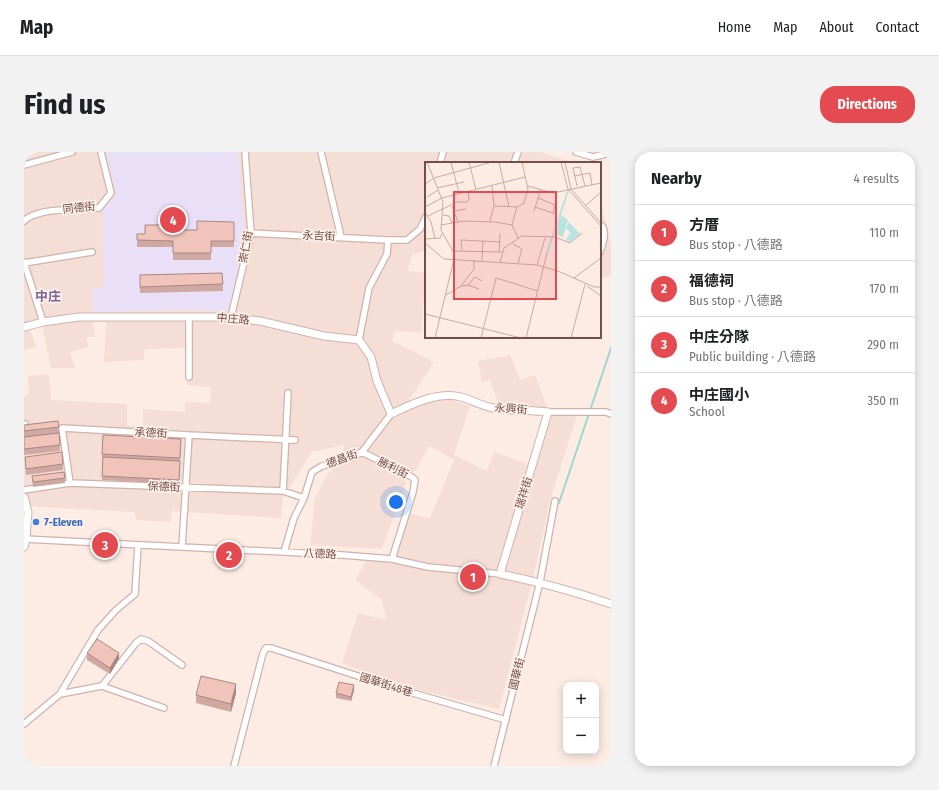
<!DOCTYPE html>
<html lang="en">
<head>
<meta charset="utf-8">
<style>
  :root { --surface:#fff; --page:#f2f2f2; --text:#202124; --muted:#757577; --line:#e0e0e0; --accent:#e34b50 }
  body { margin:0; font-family:"Fira Sans Condensed","Noto Sans TC",sans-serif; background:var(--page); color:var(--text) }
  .controls { position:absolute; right:12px; bottom:12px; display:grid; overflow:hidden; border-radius:8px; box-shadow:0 2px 10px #0003 }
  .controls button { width:36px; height:36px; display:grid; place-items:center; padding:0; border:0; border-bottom:1px solid var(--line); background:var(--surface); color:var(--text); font:20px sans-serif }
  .you { position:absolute; left:372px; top:350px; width:14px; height:14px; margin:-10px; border:3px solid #fff; border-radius:50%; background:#1a73e8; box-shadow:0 0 0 6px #1a73e833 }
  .badge { display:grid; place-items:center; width:26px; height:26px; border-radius:50%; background:var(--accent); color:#fff; font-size:13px; font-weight:700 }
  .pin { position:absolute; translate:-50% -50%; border:2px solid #fff; box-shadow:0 1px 4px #0006 }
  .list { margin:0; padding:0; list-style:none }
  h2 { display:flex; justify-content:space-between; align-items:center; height:52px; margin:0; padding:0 16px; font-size:17px }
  h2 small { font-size:13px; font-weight:400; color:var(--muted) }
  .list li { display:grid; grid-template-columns:26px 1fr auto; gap:12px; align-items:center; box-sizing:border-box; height:56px; padding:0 16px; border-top:1px solid var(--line) }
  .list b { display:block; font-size:15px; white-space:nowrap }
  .list p { margin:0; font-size:13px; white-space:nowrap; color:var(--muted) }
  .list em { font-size:13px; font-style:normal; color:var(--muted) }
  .map { position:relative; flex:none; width:587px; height:614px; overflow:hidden; border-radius:16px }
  header { display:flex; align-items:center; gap:24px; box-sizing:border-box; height:56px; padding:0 20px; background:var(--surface); border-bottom:1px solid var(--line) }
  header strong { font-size:19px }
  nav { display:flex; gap:22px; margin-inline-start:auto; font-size:14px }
  .intro { display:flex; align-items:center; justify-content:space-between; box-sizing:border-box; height:96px; padding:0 24px }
  h1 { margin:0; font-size:28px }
  .button { padding:10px 18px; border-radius:16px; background:var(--accent); color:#fff; font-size:14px; font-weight:700 }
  main { display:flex; gap:24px; padding:0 24px }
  aside { flex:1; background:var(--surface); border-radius:16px; box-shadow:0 2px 10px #0003 }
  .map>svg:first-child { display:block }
  .residential { fill:#f5ded5 }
  .education { fill:#e9e0f8 }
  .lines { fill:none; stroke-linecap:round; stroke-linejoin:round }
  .stream { stroke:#9fd6d0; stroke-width:2 }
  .minor-casing { stroke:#cfb3ad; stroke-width:8 }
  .tertiary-casing { stroke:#cfb3ad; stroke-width:9 }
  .minor { stroke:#fff; stroke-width:5.5 }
  .tertiary { stroke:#fff; stroke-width:7 }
  .wall { fill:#cea8a1 }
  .shaded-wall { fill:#a88883 }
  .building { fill:#f0c3bb; stroke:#a88883 }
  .shop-dot { fill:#3f7fe0; stroke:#fff0e9; stroke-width:1.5 }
  .labels { text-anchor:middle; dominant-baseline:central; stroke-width:3.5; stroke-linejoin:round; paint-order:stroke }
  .street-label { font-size:11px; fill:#734e4a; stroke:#fff0e9 }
  .shop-label { font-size:11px; font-weight:bold; fill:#366cbe; stroke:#fff0e9; text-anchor:start }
  .quarter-label { font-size:13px; font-weight:bold; fill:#796596; stroke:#fff0e9 }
  .inset-river { fill:none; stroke:#b8e4df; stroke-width:2 }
  .inset-road { fill:none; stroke:#c5ada6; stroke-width:1 }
  .view { fill:#e34b50; fill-opacity:0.15; stroke:#e34b50; stroke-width:2 }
  .inset-edge { fill:none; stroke:#734e4a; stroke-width:2 }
</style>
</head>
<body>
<header>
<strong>Map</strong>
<nav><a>Home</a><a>Map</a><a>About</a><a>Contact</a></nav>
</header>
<div class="intro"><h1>Find us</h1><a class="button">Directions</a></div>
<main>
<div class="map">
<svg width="587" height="614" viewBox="0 0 587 614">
  <rect width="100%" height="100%" fill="#fcece3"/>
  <path class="residential" d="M0,0H516L550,11H402V98L389,102L383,119L402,121L397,180L371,179L368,189L410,210L385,248L393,253L421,246L446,254L430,303L463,319L470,300L506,313L520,262L519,255L475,253L466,228L458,230L454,209L486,203L496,228L511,223L527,264H553L526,348L511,418L475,557L374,533L318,511L334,461L363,468L358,448L331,428L343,408L369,411L384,361L406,366L430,308L405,294L391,319L379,326L382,331L358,397L286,393L291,346L302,325L318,306L320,293L288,300L259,345L257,366L148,359L146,370L112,368L111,360L0,354V244L5,243L4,224L25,222L27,248L103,252V274H119V257L161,260V250L186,251L187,235L163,233V196L121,197L120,208L80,210L82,170H69L71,185H62L65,195L46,200L51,216H27L18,172L5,175L12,195L0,198Z
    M576,47L587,93V124L576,126Z"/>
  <path class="education" d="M86,0H214L221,82L205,159L161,158L69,160V136H80L79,55L93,44L81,1Z"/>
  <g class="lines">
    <path class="stream" d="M535,351L587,196"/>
    <defs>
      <path id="minor" d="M297,0L317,85
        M552,0L569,5L587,1
        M416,11L419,0
        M490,11L494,0
        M0,13L48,0
        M0,69C12,56 56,57 75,56L87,41L77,0
        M576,73L579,75C582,83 579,91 576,100
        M227,81L364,88
        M0,110L19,170
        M0,111L68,100
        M207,165L227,81L221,0
        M335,188L345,136L363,102L364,88H383L396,77L402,65
        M165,225V165
        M524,260H582L587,262
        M0,272H1
        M338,300L388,325L391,328L389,340L368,407
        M46,331L38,276L165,283L271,288
        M0,338L46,331L259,339L280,346
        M259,339L264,241
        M0,387L318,403L368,407L404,415L476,422
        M158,395L165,283
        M260,400L270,366L280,346L288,320L298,314L325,307L338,300L367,262
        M78,534L112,491L117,487L124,489L158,513
        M36,542L78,534L140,556
        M0,572L36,542L74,478L92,458L111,442L114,393
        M210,614L239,501L242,496H247L368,535L482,568
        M470,614L516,430L531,349"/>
      <path id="tertiary" d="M0,175L19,170L55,165H198L236,169L300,184L335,188L347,205L353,229L367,262C388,252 414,239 437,245C448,248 458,254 469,256C487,259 506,258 524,260L476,422C515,430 549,439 587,452
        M0,345L4,360L2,387L0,395"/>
    </defs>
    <use href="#minor" class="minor-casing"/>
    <use href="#tertiary" class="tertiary-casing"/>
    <use href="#minor" class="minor"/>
    <use href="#tertiary" class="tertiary"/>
  </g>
  <path class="wall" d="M210,70V95H187V108H149V95H113V82H121L153,78H173Z
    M198,121L199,139L116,141V123Z
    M0,273L35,275L36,299L0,303Z
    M157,287L155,332L78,328L79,306H78V302Z
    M1,305L39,312V318L2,323L1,311Z
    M8,324L41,326V331L9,335Z
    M63,501L95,507L86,522L63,508Z
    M330,538L327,549L312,546V541Z
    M212,541L207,560L172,551V543Z"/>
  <path class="shaded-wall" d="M95,501V507L86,522V516Z
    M212,532V541L207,560V552Z
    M330,533V538L327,549V545Z"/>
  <path class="building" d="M173,69L210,70V89H187V101H149V89L113,88V82H121V73H153V78H173Z
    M198,121L199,132L116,135V123Z
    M34,269L35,275L0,279V273Z
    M35,281L36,293L0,297V285Z
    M79,283L157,287L156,306L78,302Z
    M38,300L39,312L2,317L1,305Z
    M79,305L156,309L155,328L78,324Z
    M40,320L41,326L9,330L8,324Z
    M73,487L95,501L86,516L63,501Z
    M177,524L212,532L207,552L172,543Z
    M315,530L330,533L327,545L312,541Z"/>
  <circle class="shop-dot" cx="12" cy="370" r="4"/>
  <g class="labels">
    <g class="street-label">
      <text transform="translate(55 56) rotate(-6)">同德街</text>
      <text transform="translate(295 84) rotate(3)">永吉街</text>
      <text transform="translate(222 95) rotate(-80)">崇仁街</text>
      <text transform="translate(209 167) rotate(5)">中庄路</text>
      <text transform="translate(487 257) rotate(4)">永興街</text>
      <text transform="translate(127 281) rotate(3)">承德街</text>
      <text transform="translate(318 307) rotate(-20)">德昌街</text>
      <text transform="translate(369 316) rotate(27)">勝利街</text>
      <text transform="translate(140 335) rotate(2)">保德街</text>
      <text transform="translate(500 341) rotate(-73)">瑞祥街</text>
      <text transform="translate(296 402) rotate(3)">八德路</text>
      <text transform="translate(493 522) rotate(-76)">國華街</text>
      <text transform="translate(362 533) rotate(17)">國華街48巷</text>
    </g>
    <g class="shop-label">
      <text x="20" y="370">7-Eleven</text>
    </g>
    <g class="quarter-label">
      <text x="24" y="144">中庄</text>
    </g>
  </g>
  <g transform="translate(401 10)">
    <rect width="176" height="176" fill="#fcece3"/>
    <path d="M136,53L143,58L138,75L130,72L132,66L134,67L132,65ZM144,60L155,72L145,80L141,78L145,71L147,72L141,66Z" fill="#b8e4df"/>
    <path class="inset-river" d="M122,91L143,29"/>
    <path class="inset-road" d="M2,0L18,40L16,68L30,93L10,176M26,0L34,31M44,0L51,28M74,0L84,45M136,0L143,27L176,64M140,0L146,27L176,61M149,14L165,11L167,23M0,22L9,16L67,0M103,24L128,31L176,21M152,24L148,6L155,5L160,24M12,26L39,20M2,35L13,28M113,36L130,43L128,52M27,44L33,60M69,44L92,45M160,44L176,30M0,45L17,36L100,15M110,45L128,51M29,49L41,47M109,49L116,27M0,50L6,60L10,76M18,53L24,54L27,61M3,54L32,40H42L44,37L43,30M65,59L69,44L67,23M16,63L39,59L70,60L87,63L93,76M87,63L92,45L99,41L103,27L97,0M0,77L15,76L17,72M0,81L19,97L112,103L133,109L169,125H176M88,82L97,87L93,101M37,88L36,78L76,80M29,89L78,90M74,89L75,72M57,99L58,79M75,100L79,86L97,74L130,75L145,81L157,71M112,103L120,76M149,116L176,96M43,123L50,115L57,119M36,124L43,123L54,127M162,124L176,134M21,133L36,124L49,107V98M0,152L96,176M56,176L71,116L113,129M101,176L122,91M146,176L160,122"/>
    <path class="view" d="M29,30H131V137H29Z"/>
    <rect width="176" height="176" class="inset-edge"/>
  </g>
</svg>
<div class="controls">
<button>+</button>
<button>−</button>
</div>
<div class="you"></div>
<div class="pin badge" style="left:449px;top:425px">1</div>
<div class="pin badge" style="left:205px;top:403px">2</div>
<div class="pin badge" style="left:81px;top:393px">3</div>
<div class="pin badge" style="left:149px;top:68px">4</div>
</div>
<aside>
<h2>Nearby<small>4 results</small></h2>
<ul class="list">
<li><span class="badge">1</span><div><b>方厝</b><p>Bus stop · 八德路</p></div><em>110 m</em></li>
<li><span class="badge">2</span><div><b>福德祠</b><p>Bus stop · 八德路</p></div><em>170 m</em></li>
<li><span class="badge">3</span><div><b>中庄分隊</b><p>Public building · 八德路</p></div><em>290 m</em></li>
<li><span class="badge">4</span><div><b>中庄國小</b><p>School</p></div><em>350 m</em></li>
</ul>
</aside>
</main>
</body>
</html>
